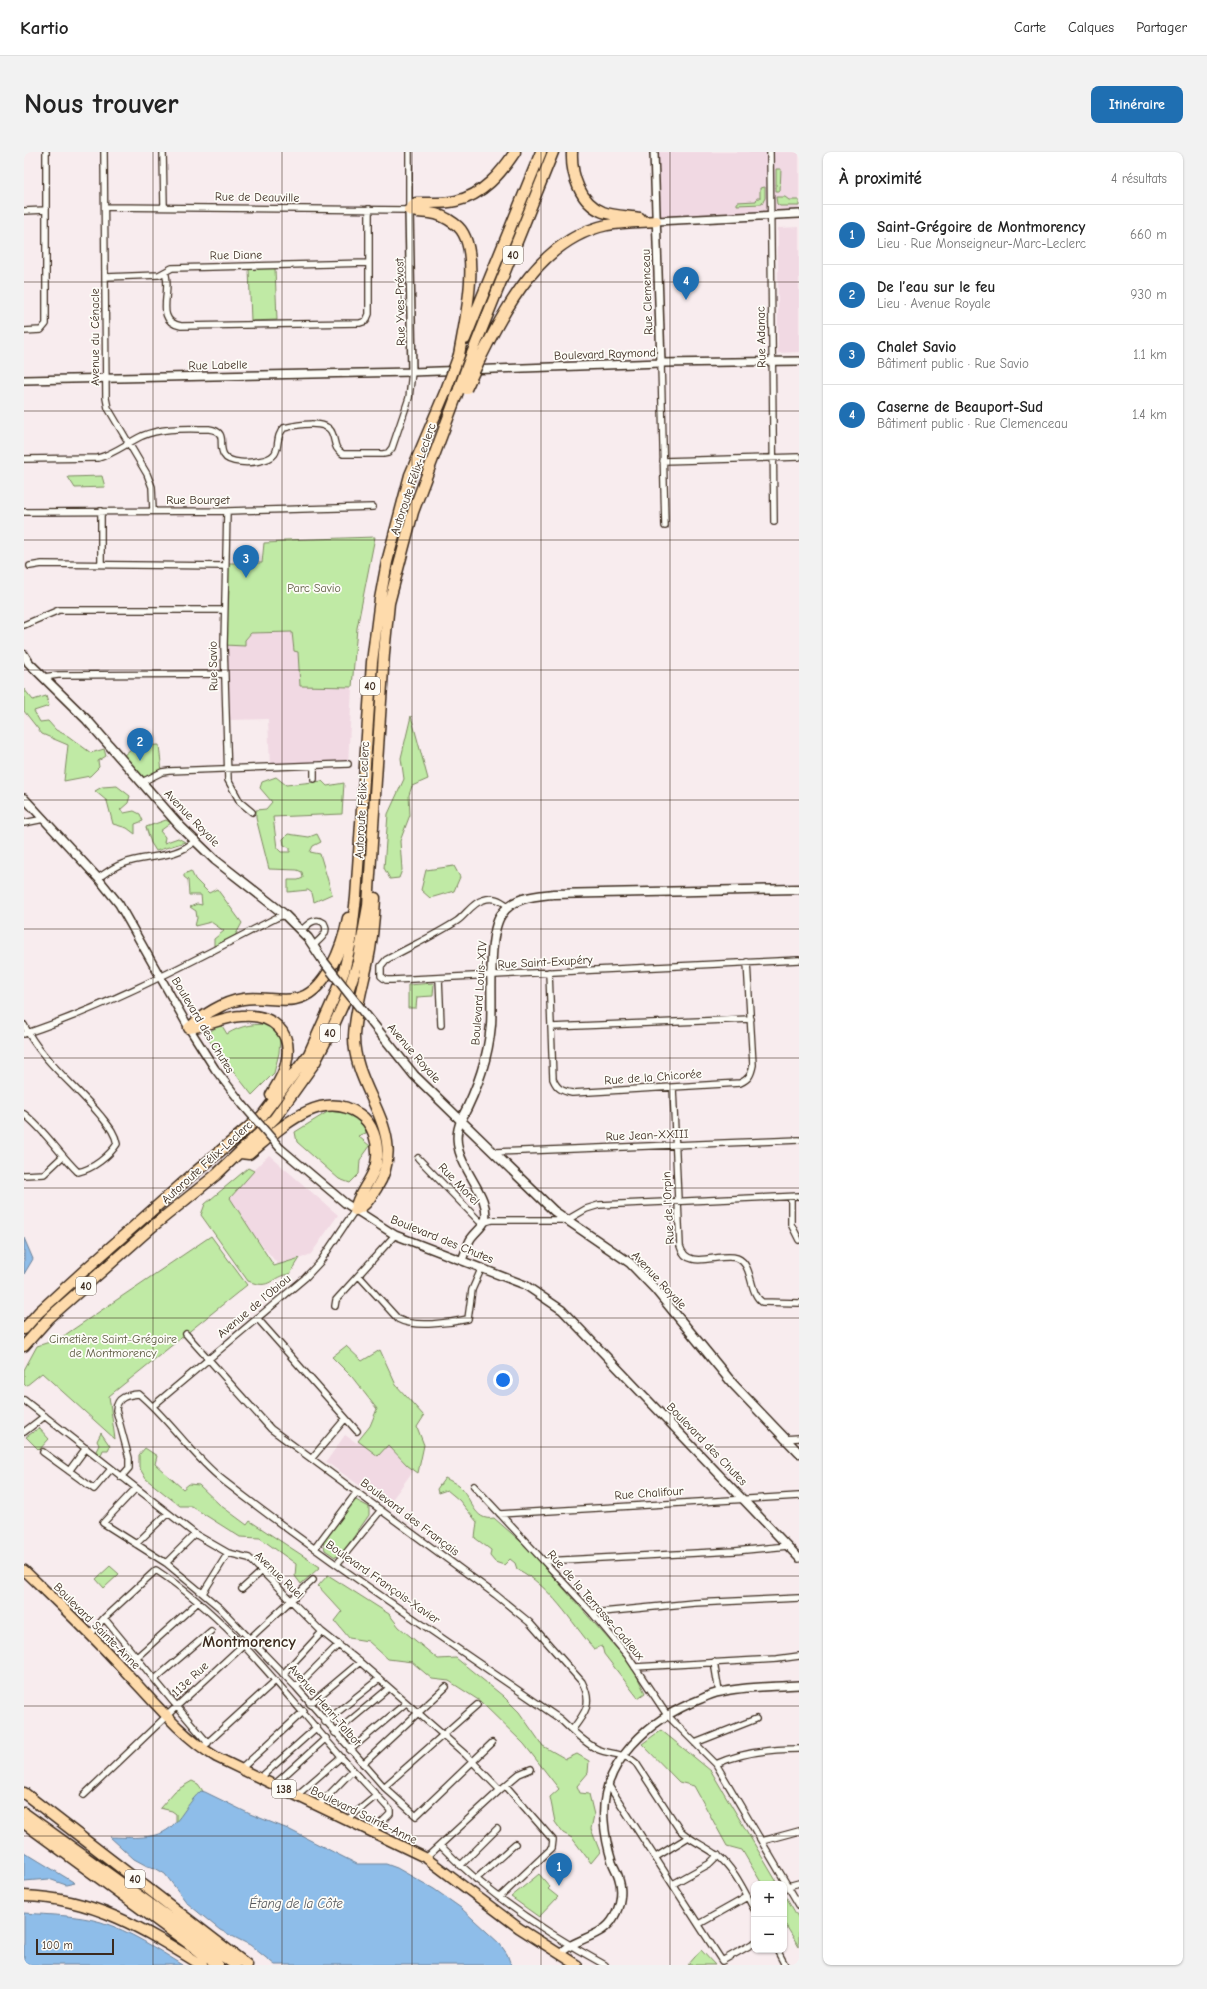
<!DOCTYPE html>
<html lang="fr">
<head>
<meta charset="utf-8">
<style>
  :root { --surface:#fff; --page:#f2f2f2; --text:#222; --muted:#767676; --line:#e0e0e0; --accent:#1f6fb2 }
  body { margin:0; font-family:"Comic Neue",sans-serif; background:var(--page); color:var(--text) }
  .controls { position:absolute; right:12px; bottom:12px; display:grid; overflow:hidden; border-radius:8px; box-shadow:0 1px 3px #0004 }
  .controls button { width:36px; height:36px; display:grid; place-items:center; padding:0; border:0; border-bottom:1px solid var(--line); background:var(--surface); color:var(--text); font:20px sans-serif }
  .scale { position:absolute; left:12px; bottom:10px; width:78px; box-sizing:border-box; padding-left:4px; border:2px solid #3b2a1e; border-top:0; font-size:11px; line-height:14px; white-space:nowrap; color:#3b2a1e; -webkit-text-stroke:3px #fdfcf7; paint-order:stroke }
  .you { position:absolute; left:479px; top:1228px; width:14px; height:14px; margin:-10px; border:3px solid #fff; border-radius:50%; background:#1a73e8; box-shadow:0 0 0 6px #1a73e833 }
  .badge { display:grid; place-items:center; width:26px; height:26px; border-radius:50%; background:var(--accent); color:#fff; font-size:13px; font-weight:700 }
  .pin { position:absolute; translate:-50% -33px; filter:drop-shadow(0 1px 2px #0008) }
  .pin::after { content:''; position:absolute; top:21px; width:14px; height:12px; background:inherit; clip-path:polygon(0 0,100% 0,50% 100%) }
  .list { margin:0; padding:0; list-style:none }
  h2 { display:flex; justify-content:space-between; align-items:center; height:52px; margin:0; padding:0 16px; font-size:17px }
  h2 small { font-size:13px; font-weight:400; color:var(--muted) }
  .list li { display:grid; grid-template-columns:26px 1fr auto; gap:12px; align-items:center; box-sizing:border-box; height:60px; padding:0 16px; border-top:1px solid var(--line) }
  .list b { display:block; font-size:15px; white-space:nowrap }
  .list p { margin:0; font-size:13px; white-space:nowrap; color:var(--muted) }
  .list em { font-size:13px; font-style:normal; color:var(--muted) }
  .map { position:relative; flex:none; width:775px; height:1813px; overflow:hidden; border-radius:8px }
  header { display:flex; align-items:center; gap:24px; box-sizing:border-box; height:56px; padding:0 20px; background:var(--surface); border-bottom:1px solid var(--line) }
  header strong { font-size:19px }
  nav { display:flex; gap:22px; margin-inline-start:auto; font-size:14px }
  .intro { display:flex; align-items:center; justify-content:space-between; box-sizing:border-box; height:96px; padding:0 24px }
  h1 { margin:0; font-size:28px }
  .button { padding:10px 18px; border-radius:8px; background:var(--accent); color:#fff; font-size:14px; font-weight:700 }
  main { display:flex; gap:24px; padding:0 24px }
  aside { flex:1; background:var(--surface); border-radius:8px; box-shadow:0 1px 3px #0004 }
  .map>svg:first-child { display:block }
  .built { fill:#f1d9e3 }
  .green { fill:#c0eaa5; stroke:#7e8a62 }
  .water { fill:#8ebde9; stroke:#6d8298 }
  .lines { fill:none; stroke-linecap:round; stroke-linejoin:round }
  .minor-casing { stroke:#3b2a1e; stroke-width:8 }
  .tertiary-casing { stroke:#3b2a1e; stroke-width:10 }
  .secondary-casing { stroke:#3b2a1e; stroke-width:11 }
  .primary-casing { stroke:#3b2a1e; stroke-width:12 }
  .motorway-casing { stroke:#3b2a1e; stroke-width:13 }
  .minor { stroke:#fdfcf7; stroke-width:5.5 }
  .tertiary { stroke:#fdfcf7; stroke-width:7 }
  .secondary { stroke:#fdfcf7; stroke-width:8 }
  .primary { stroke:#fedbac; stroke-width:9 }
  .motorway { stroke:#fedbac; stroke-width:10 }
  .tertiary-bridge-casing { stroke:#3b2a1e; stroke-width:10; stroke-linecap:butt }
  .secondary-bridge-casing { stroke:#3b2a1e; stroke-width:11; stroke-linecap:butt }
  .motorway-bridge-casing { stroke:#3b2a1e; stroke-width:13; stroke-linecap:butt }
  .tertiary-bridge { stroke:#fdfcf7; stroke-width:7 }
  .secondary-bridge { stroke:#fdfcf7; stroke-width:8 }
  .motorway-bridge { stroke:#fedbac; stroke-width:10 }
  .grid { fill:none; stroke:#3b2a1e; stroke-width:1; stroke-opacity:0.55 }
  .labels { text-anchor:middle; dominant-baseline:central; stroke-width:3.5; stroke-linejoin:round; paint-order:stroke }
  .shield { fill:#fdfcf7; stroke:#75695f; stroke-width:1 }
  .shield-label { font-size:11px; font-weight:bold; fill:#3b2a1e }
  .street-label { font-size:12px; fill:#3b2a1e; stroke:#fdfcf7 }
  .park-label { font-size:12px; fill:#5c5a40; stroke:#fdfcf7 }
  .water-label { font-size:13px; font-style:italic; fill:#54565b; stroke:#fdfcf7 }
  .district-label { font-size:16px; font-weight:bold; fill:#3b2a1e; stroke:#fdfcf7 }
</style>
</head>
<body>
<header>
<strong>Kartio</strong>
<nav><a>Carte</a><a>Calques</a><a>Partager</a></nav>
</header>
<div class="intro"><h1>Nous trouver</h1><a class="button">Itinéraire</a></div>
<main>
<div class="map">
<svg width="775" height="1813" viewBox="0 0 775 1813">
  <rect width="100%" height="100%" fill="#f8ecee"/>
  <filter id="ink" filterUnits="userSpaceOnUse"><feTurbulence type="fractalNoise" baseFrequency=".025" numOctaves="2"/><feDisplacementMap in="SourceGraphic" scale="8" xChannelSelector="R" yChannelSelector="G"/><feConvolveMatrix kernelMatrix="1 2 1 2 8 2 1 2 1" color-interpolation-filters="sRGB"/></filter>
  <g filter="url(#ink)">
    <path class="built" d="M630,0H775V62L632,69Z
      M775,75V200L754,201V76Z
      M268,480L270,499H274L276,533L328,535L324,612L246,616L244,567L201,568L200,493L221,488L227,481Z
      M245,1003L314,1063L287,1102L256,1115L200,1047Z
      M346,1274L389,1319L364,1353L302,1310L321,1283L333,1291Z"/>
    <path class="green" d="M752,17H757L756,39H752Z
      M741,35V46L738,52L713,53V50L732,49L733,46H736V36Z
      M752,45H761L765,48H775V54H756L753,52Z
      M251,116L253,168L227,169L225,117Z
      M78,324L81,335L51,336L44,325Z
      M351,385L333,476L328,535L276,534L274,500L270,499L268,480L227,481L221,488V494L200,493L201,411H238L240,391L260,390V388Z
      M0,537L9,548L22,544L25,554L10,559L16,570L24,569L32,578L44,584L67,601L80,597L82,604L74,609L75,615L66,624L40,629L44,593L18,582L0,559Z
      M387,564L404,627L388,634L385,643L386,663L376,689L378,718L375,726L366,727L360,716L364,662L380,627L377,606Z
      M135,593L138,620L118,630L97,606L110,594Z
      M252,625L262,633L298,629L303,634L320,631L318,662L249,665L253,696L257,700H266V696L260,693L259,687L264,682L285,685L293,682L297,690L289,694L286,700L296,702L308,742L290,750L288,741L284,738L264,740V728H274L279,726L278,720L273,718L245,717L232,666V658L242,657L248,650L236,636L238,630Z
      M93,634L106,644L104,651L96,658L100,661L110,659L116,662L119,669L111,672V682L103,676L89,672L83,649L71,639L78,635Z
      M142,668L147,671L136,679L141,685L140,691L154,686L161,690L132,699L127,691L122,675Z
      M430,714L436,725L430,739L406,746L397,738L402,718Z
      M167,719L171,727L185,741L193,737L218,771L211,784L190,795V787L200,779L187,770L171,774L173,766L172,759L166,755L173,752L178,753L177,743H165L164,728L160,725V722Z
      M410,831L409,844L393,845L392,856H384V833Z
      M197,872L203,882C218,873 231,871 249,873L256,887L255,901L250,921L228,943L181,883Z
      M305,959L327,962L342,977V981L334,984L346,994L336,1008L335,1022L326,1031L315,1027L273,990L271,980Z
      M224,1016L230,1019L206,1046L250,1114L276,1106L266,1122C246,1124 248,1139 224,1129L177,1063L181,1052Z
      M187,1084L223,1133L85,1244L91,1287L18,1221L2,1234L0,1232V1218L13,1194L35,1187Z
      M322,1194L338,1209L356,1198L372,1233L400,1264L393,1275L400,1293L394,1321L384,1314L364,1293L354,1304L334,1289L346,1274L353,1257L328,1225L308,1205Z
      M15,1276L25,1287L15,1298L2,1285Z
      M77,1281L86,1294L84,1298H79L77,1303L71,1301L75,1293L73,1289Z
      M121,1296L133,1304L131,1312L159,1337L165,1332L175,1333L196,1353L223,1373L226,1369L296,1415L277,1432L271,1424L272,1412L236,1386L216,1385L167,1354H156L122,1327L115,1315V1303Z
      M421,1326C425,1328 431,1331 435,1334C448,1345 449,1370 470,1366L504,1396L608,1514L621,1541L614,1546L580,1502L578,1494L570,1497C546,1469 527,1434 493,1417L491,1411L486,1407L480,1413L471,1410L466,1404L467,1398L451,1386L453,1370L435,1348L423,1338L414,1341L413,1337Z
      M330,1347L345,1355V1363L317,1403L311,1405L301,1398L299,1389Z
      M86,1414L95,1422L80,1436L72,1427Z
      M304,1423L365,1462L375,1475L414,1507L432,1506L479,1544L495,1560L519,1594L542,1607L553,1602L565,1609L564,1621L553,1634L556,1641L565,1642L570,1663L567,1677L576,1700L567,1711L548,1686L539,1681L531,1670L526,1645L535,1637L500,1592L456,1549L425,1529L408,1527L388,1510L364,1507L344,1489L325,1486L311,1469L318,1460L294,1434Z
      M637,1578L687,1619L754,1732H738L718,1698L703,1694L670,1634L655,1630L618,1592Z
      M168,1629L174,1632L179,1639L152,1672V1662L148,1659L136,1656L151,1639Z
      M515,1722L526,1735L524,1737L534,1745L515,1765L487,1745Z
      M760,1741L775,1767V1795L760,1770Z
      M677,1798L691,1813H664Z"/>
    <path class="water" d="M0,1086L9,1107L0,1122Z
      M177,1639L181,1640L226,1662L264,1677L333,1712H362L373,1716L410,1737L437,1756L476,1792L483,1802L487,1813H251L226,1793L196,1778L163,1751L141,1722L131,1716L123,1714L110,1707L86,1685C106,1685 134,1689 149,1673C160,1662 165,1649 177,1639Z
      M0,1700L51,1731L42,1733L25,1727L0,1729Z
      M0,1761C25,1763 53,1763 77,1770C106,1779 133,1797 159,1813H0Z"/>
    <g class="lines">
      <defs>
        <path id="minor" d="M80,0L82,246L84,256L123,322L128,335L129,359
          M139,0L140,54
          M746,0L750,370
          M81,55L385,58V0
          M0,59L22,58
          M141,120C149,139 129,169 157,174L336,171L342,169L345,162V57
          M82,125L135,123L148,116L345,111
          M0,179L17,178L22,172V0
          M637,211L641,374
          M0,307L74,306C90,302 103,291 118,284C139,275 163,277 185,277C205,280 193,293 200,303C205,312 227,311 235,309C263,305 247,288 260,276C272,273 302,267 308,281C312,290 309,296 319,302H359L364,301L368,296L385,246L388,220
          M639,309L775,305
          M77,359V412
          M203,359L200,493L204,628L216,650L228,660
          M0,360L203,359L349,355
          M6,414L18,412L201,414
          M0,473L35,458H200
          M20,525L34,523L200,522
          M290,614V627
          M118,630L138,620L145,619L324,612
          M0,671L20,667
          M74,726C82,721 89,715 98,712C123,702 151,708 172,688
          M484,754C476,748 469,744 459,748C448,751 442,763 433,769C410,784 385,795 362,808L357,814V824L362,828H368L775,808
          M277,779C283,773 291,764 300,771C306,781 296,787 290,793
          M525,820L529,927C533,937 538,939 548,941L716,931C725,927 727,923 729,913L723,810
          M415,826L417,873
          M0,873C17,908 51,933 76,963C83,972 91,980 93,992C85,1004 69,1017 54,1020C35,1002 21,978 0,962
          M527,875L727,867
          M0,882C88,853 170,808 252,766L261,763
          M649,935L656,1094C663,1120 695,1100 713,1106C730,1113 724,1140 738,1150L775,1151
          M471,1000L775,988
          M394,1006L455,1069L461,1070L468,1068H543L562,1057L575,1053L775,1044
          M0,1023L20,1022L38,1005
          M767,1045V1072L775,1088
          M335,1124L374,1167C390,1176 426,1171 444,1167L448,1138L458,1115
          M311,1154L312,1148L371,1083
          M233,1166L333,1279
          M162,1182L247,1277L472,1443L505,1470L558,1530C569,1551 562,1560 548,1578
          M0,1248L171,1382L204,1401L225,1406L298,1480L336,1510L442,1603L476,1638
          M129,1254L281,1126L296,1110L331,1058
          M0,1280L21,1264
          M760,1287L775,1286
          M19,1300L70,1337L87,1317
          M288,1306L321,1267
          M45,1319L62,1296
          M97,1325L105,1316V1306L92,1258C93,1245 103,1243 115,1242C146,1268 168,1304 200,1329C308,1413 423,1489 536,1567C547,1577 559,1590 573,1597C587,1603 601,1601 612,1611L655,1677C666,1689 680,1693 693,1703C710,1716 720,1739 730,1757
          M450,1334L568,1461L603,1503L643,1563L692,1612L775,1753
          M112,1336L79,1371L142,1411L196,1456L272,1535L360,1635L392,1664L468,1591
          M476,1362L775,1344
          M112,1392L144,1361
          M291,1396L333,1340
          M520,1409L711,1399L764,1394
          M142,1411L171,1382
          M313,1412L357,1358
          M218,1437L238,1419
          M179,1441L204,1401
          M568,1461L670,1451L775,1446
          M80,1466C115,1508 148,1550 184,1591
          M67,1482L80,1466L132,1418C206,1467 259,1539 317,1605C333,1623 350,1640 366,1658V1662L348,1680
          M113,1505L174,1450
          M690,1510L695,1540
          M611,1515L753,1507L775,1504
          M259,1522L298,1480
          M131,1527L187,1479
          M272,1535L315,1492
          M286,1552L336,1510
          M301,1570L355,1527
          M311,1581L365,1536
          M671,1591L732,1567
          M182,1592L251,1529
          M326,1598L382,1551
          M339,1612L422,1535
          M692,1612C717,1601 748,1597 775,1597
          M217,1617L280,1559
          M236,1626L293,1575
          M250,1633L302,1586
          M585,1634L698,1809L730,1791
          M360,1635L453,1553
          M60,1643L152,1555L289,1428
          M272,1644L317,1605
          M294,1654L329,1618
          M323,1668L353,1643
          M738,1689L775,1679
          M416,1693C461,1740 524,1782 581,1813
          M632,1705L663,1686
          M402,1706L476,1638L495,1622L507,1617
          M436,1714L473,1677
          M452,1727L491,1692
          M649,1732L685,1712L694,1703
          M764,1734L775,1731
          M476,1745L528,1696L529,1688L482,1634
          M675,1772L723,1745
          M753,1798L761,1813"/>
        <path id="tertiary" d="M630,0L637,211
          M385,58L388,220
          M632,69L775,62
          M0,228L388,220L637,211L775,209
          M0,646L74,726L95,752L165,876L191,917L219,953
          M437,968C419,1008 469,1038 461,1069C459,1075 450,1081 446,1088C443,1094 441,1101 438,1108
          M256,996L321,1051L371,1083L501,1133L538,1158L775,1406
          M536,1802C551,1785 579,1786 590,1765C596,1755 599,1739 595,1727C594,1721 590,1716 588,1710C584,1697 581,1683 580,1669C575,1610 627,1566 677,1547C683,1544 690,1541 697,1540C722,1534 749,1535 775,1533"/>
        <path id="secondary" d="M0,503L5,511L63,568L156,674L191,708L260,762L284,786L300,810
          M341,862L390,923L530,1059L606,1111L631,1137L709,1232L775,1301
          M437,968C453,938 464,908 467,873C469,846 463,785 477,763C489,745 510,744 529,742L775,737"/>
        <path id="primary" d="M0,1418C33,1450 66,1481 97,1515C127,1546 155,1583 192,1605L402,1706L495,1776L553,1813"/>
        <path id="motorway" d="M548,0C547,23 556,51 579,60C590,64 604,64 616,66
          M441,187L517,0
          M435,203C440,173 460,92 431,72C423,66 415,62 406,61C398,60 392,61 385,58L392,51C405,51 419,52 432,49C459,43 477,21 491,0
          M447,204L529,0
          M456,207C483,152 518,87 583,73C599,70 616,70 632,69
          M165,876C179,863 199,850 219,847C236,844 254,850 271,847C302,842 319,793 324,766
          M165,876C183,874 199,865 217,864C248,861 270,880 262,912C260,923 253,933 247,943
          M216,1001L225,1002C255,978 296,935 335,962C349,971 354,990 353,1005C352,1026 334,1039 331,1058
          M331,1058C342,1054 346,1046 352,1037C388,981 329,940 330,884C331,860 338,836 343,813C348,791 350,769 351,746
          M0,1177L15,1160L62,1117L169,1022L238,964L285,902L309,848L320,819L327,789L332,745L348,510L356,447L363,410L386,323L422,238
          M0,1194L25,1166L129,1074L192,1023L251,966L291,910L308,877L321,848L334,810L344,754L360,501L365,451L389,360L435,237
          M0,1641L223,1813
          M0,1661L211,1813
          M0,1671L194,1813
          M0,1744C70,1746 120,1777 178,1813"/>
      </defs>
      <use href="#minor" class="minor-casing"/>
      <use href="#tertiary" class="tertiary-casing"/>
      <use href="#secondary" class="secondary-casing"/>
      <use href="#primary" class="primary-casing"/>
      <use href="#motorway" class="motorway-casing"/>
      <use href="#minor" class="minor"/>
      <use href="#tertiary" class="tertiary"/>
      <use href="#secondary" class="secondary"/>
      <use href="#primary" class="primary"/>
      <use href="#motorway" class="motorway"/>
      <defs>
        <path id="tertiary-bridge" d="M219,953L256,996"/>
        <path id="secondary-bridge" d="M300,810L341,862"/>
        <path id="motorway-bridge" d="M435,237L447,204
          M442,237L456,207
          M422,238L435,203"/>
      </defs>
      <use href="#tertiary-bridge" class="tertiary-bridge-casing"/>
      <use href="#secondary-bridge" class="secondary-bridge-casing"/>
      <use href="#motorway-bridge" class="motorway-bridge-casing"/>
      <use href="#tertiary-bridge" class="tertiary-bridge"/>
      <use href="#secondary-bridge" class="secondary-bridge"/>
      <use href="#motorway-bridge" class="motorway-bridge"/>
    </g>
  </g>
  <path class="grid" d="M129,0V1813M258,0V1813M388,0V1813M517,0V1813M646,0V1813M0,130H775M0,259H775M0,388H775M0,518H775M0,648H775M0,777H775M0,906H775M0,1036H775M0,1166H775M0,1295H775M0,1424H775M0,1554H775M0,1684H775"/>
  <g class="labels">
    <g class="shield">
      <rect x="479" y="94" width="20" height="18" rx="3"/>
      <rect x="336" y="525" width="20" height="18" rx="3"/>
      <rect x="296" y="872" width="20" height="18" rx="3"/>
      <rect x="52" y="1125" width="20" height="18" rx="3"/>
      <rect x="248" y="1628" width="24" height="18" rx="3"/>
      <rect x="101" y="1718" width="20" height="18" rx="3"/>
    </g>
    <g class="shield-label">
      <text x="489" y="103">40</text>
      <text x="346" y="534">40</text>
      <text x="306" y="881">40</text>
      <text x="62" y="1134">40</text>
      <text x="260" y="1637">138</text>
      <text x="111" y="1727">40</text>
    </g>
    <g class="street-label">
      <text transform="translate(233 45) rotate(1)">Rue de Deauville</text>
      <text transform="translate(212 103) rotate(-1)">Rue Diane</text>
      <text transform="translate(623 140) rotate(-92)">Rue Clemenceau</text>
      <text transform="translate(376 150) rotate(-91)">Rue Yves-Prévost</text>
      <text transform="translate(71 185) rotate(-90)">Avenue du Cénacle</text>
      <text transform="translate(737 185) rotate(-91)">Rue Adanac</text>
      <text transform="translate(581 202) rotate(-2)">Boulevard Raymond</text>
      <text transform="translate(194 213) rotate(-1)">Rue Labelle</text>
      <text transform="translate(389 327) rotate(-71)">Autoroute Félix-Leclerc</text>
      <text x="174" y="348">Rue Bourget</text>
      <text transform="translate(189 514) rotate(-91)">Rue Savio</text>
      <text transform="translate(338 648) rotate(-87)">Autoroute Félix-Leclerc</text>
      <text transform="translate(168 666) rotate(46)">Avenue Royale</text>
      <text transform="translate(521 810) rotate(-3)">Rue Saint-Exupéry</text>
      <text transform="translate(455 841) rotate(-86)">Boulevard Louis-XIV</text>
      <text transform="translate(179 873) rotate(59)">Boulevard des Chutes</text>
      <text transform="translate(390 901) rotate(49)">Avenue Royale</text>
      <text transform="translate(629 925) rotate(-4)">Rue de la Chicorée</text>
      <text transform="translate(623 983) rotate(-2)">Rue Jean-XXIII</text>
      <text transform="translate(183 1010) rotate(-42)">Autoroute Félix-Leclerc</text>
      <text transform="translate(435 1032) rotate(46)">Rue Morel</text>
      <text transform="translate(644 1056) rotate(-93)">Rue de l'Orpin</text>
      <text transform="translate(418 1087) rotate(22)">Boulevard des Chutes</text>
      <text transform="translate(635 1128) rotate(47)">Avenue Royale</text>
      <text transform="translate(230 1154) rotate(-40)">Avenue de l'Obiou</text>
      <text transform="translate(683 1292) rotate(46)">Boulevard des Chutes</text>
      <text transform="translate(625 1341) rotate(-4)">Rue Chalifour</text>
      <text transform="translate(386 1365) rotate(37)">Boulevard des Français</text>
      <text transform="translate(255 1423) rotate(44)">Avenue Ruel</text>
      <text transform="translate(359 1430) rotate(35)">Boulevard François-Xavier</text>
      <text transform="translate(572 1453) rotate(49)">Rue de la Terrasse-Cadieux</text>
      <text transform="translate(73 1474) rotate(45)">Boulevard Sainte-Anne</text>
      <text transform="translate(166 1527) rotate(-43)">113e Rue</text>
      <text transform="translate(301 1553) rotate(49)">Avenue Henri-Talbot</text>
      <text transform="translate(340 1663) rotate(26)">Boulevard Sainte-Anne</text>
    </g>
    <g class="park-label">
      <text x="290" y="436">Parc Savio</text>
      <text x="89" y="1187">Cimetière Saint-Grégoire<tspan x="89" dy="14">de Montmorency</tspan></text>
    </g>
    <g class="water-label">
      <text x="272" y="1751">Étang de la Côte</text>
    </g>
    <g class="district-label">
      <text x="225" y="1490">Montmorency</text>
    </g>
  </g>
</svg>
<div class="controls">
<button>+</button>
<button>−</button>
</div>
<div class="scale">100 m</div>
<div class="you"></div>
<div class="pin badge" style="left:535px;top:1734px">1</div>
<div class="pin badge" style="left:116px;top:609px">2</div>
<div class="pin badge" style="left:222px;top:426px">3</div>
<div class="pin badge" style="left:662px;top:148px">4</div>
</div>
<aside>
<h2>À proximité<small>4 résultats</small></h2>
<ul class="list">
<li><span class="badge">1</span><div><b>Saint-Grégoire de Montmorency</b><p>Lieu · Rue Monseigneur-Marc-Leclerc</p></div><em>660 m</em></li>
<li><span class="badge">2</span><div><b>De l’eau sur le feu</b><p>Lieu · Avenue Royale</p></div><em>930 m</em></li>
<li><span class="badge">3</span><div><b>Chalet Savio</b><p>Bâtiment public · Rue Savio</p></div><em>1.1 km</em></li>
<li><span class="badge">4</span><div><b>Caserne de Beauport-Sud</b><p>Bâtiment public · Rue Clemenceau</p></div><em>1.4 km</em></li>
</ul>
</aside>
</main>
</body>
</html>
